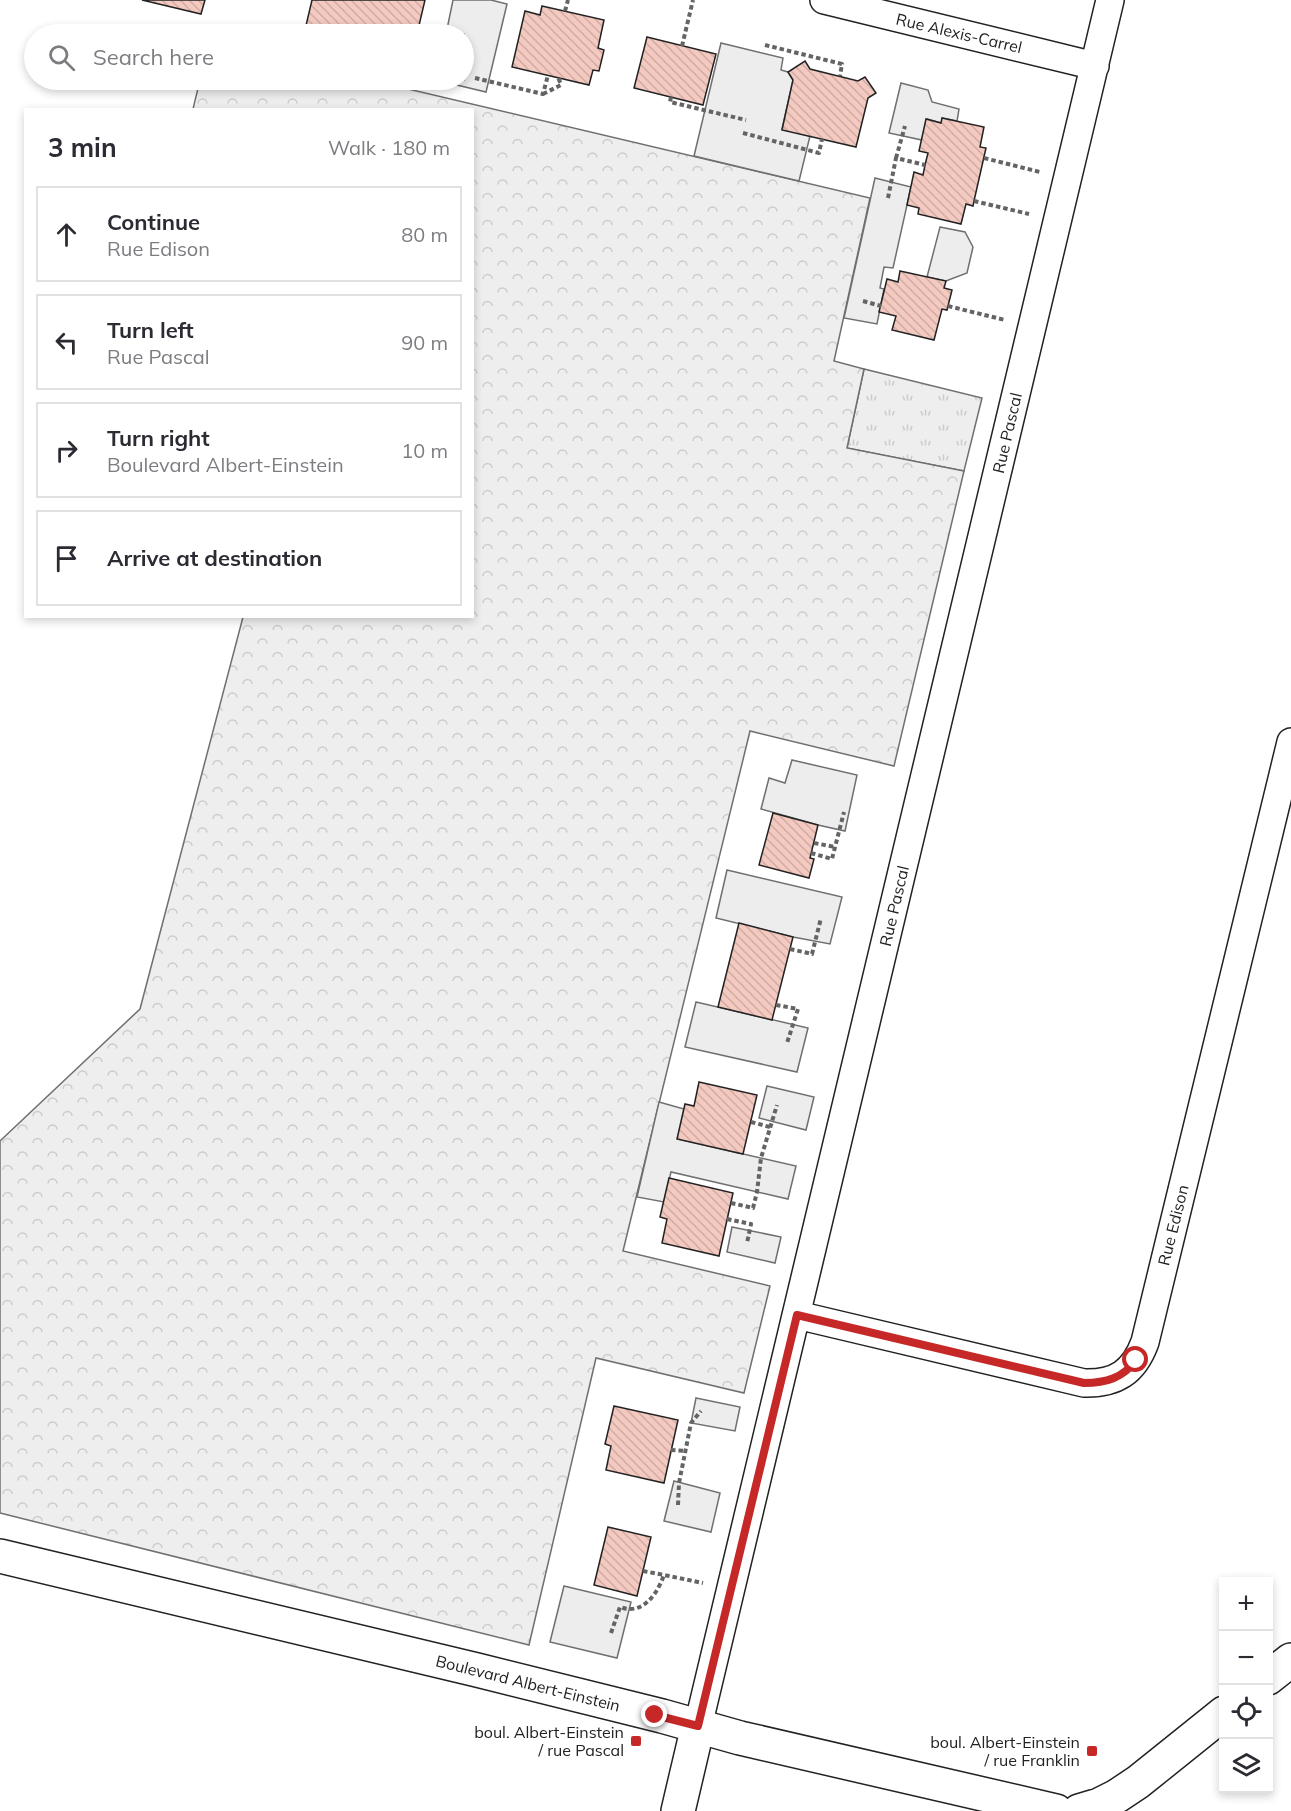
<!DOCTYPE html>
<html lang="en">
<head>
<meta charset="utf-8">
<style>
  :root { --surface:#fff; --page:#f2f2f3; --text:#2b2b33; --muted:#7c7c81; --line:#e1e1e2 }
  body { margin:0; font-family:Mulish,sans-serif; background:var(--page); color:var(--text) }
  .controls { position:absolute; right:18px; bottom:18px; display:grid; overflow:hidden; border-radius:0px; box-shadow:0 3px 9px #0003 }
  .controls button { width:54px; height:54px; display:grid; place-items:center; padding:0; border:0; border-bottom:2px solid var(--line); background:var(--surface); color:var(--text); font:30px sans-serif }
  .stop { position:absolute; width:18px; height:18px; margin:-14px; border:4px solid #c62828; border-radius:50%; background:#fff }
  .stop.end { background:#c62828; border-color:#fff; box-shadow:0 2px 6px #0008 }
  .list { margin:0; padding:0; list-style:none }
  h2 { display:flex; justify-content:space-between; align-items:center; height:78px; margin:0; padding:0 24px; font-size:26px }
  h2 small { font-size:20px; font-weight:400; color:var(--muted) }
  .list li { display:grid; grid-template-columns:39px 1fr auto; gap:18px; align-items:center; box-sizing:border-box; height:96px; margin:0 12px 12px; padding:0 12px; border:2px solid var(--line); border-radius:0px }
  .list b { display:block; font-size:22px; white-space:nowrap }
  .list p { margin:0; font-size:20px; white-space:nowrap; color:var(--muted) }
  .list em { font-size:20px; font-style:normal; color:var(--muted) }
  .icon { flex:none; width:33px; height:33px; fill:none; stroke:currentColor; stroke-width:2; stroke-linecap:round; stroke-linejoin:round }
  .map { position:relative; flex:none; width:1291px; height:1811px; overflow:hidden }
  .search { position:absolute; background:var(--surface); box-shadow:0 3px 9px #0003; left:24px; top:24px; width:450px; height:66px; display:flex; align-items:center; gap:15px; box-sizing:border-box; padding:0 21px; border-radius:33px; color:var(--muted); font-size:22px }
  .panel { position:absolute; background:var(--surface); box-shadow:0 3px 9px #0003; left:24px; top:108px; width:450px; height:510px; border-radius:0px }
  .map>svg:first-child { display:block }
  .grass { fill:url(#grass-tufts); stroke:#6f6f6f; stroke-width:1.5 }
  .forest { fill:url(#forest-crowns); stroke:#6f6f6f; stroke-width:1.5 }
  .parking { fill:#ededed; stroke:#6f6f6f; stroke-width:1.5 }
  .building { fill:url(#building-back-hatch); stroke:#222; stroke-width:1.5 }
  .lines { fill:none; stroke-linecap:round; stroke-linejoin:round }
  .street-casing { stroke:#222; stroke-width:30 }
  .secondary-casing { stroke:#222; stroke-width:36 }
  .path { stroke:#646464; stroke-width:4; stroke-dasharray:4.5 3; stroke-linecap:butt }
  .street { stroke:#fff; stroke-width:27 }
  .secondary { stroke:#fff; stroke-width:33 }
  .route { stroke:#c62828; stroke-width:8 }
  .poi-dot { fill:#c62828; stroke:#fff; stroke-width:2 }
  .labels { text-anchor:middle; dominant-baseline:central; stroke-width:4.5; stroke-linejoin:round; paint-order:stroke }
  .street-label { font-size:16px; fill:#222; stroke:#fff }
  .poi-label { font-size:16px; fill:#222; stroke:#fff; text-anchor:end }
</style>
</head>
<body>
<div class="map">
<svg width="1291" height="1811" viewBox="0 0 1291 1811">
  <defs>
    <pattern id="grass-tufts" width="24" height="20" patternUnits="userSpaceOnUse" patternTransform="scale(1.5)"><rect width="24" height="20" fill="#eee"/><path d="M3 7l-1-3M5 7V3M7 7l1-3M15 17l-1-3M17 17v-4M19 17l1-3" fill="none" stroke="#ccc"/></pattern>
    <pattern id="forest-crowns" width="20" height="18" patternUnits="userSpaceOnUse" patternTransform="scale(1.5)"><rect width="20" height="18" fill="#eee"/><path d="M2 6a3 3 0 1 1 6 0M12 15a3 3 0 1 1 6 0" fill="none" stroke="#ccc"/></pattern>
    <pattern id="building-back-hatch" width="6" height="6" patternUnits="userSpaceOnUse" patternTransform="scale(1.5)"><rect width="6" height="6" fill="#f3c9c0"/><path d="M-1 5l2 2M0 0l6 6M5-1l2 2" fill="none" stroke="#d0aca5"/></pattern>
  </defs>
  <rect width="100%" height="100%" fill="#fff"/>
  <path class="grass" d="M864,369L982,398L964,471L847,448Z"/>
  <path class="forest" d="M200,80H370L870,198L834,361L864,369L847,448L964,471L894,766L750,731L623,1251L770,1286L744,1393L596,1358L529,1645L0,1513V1141L140,1009L243,617L472,616V110L193,109Z"/>
  <path class="parking" d="M453,0H491L507,4L486,92L436,80H464V34H446Z
    M721,43L783,58L781,70L788,72L793,80L782,129L810,136L799,181L694,156Z
    M901,83L928,90L932,102L959,109L957,121L943,118L941,123L927,119L922,140L889,133Z
    M875,178L911,187L893,268L884,267L880,288L884,289L877,324L844,318Z
    M940,227L965,232L973,247L967,273L946,281L927,277Z
    M792,760L857,775L845,831L818,825L761,809L769,778L785,783Z
    M727,870L842,897L830,944L793,937L716,918Z
    M696,1002L808,1028L797,1072L685,1047Z
    M767,1086L814,1097L806,1130L759,1118Z
    M659,1102L684,1109L678,1139L796,1166L788,1199L671,1172L664,1202L637,1197Z
    M732,1227L781,1237L775,1263L727,1252Z
    M696,1398L740,1407L735,1431L691,1423Z
    M674,1481L720,1493L711,1532L664,1521Z
    M564,1586L631,1602L617,1658L550,1642Z"/>
  <path class="building" d="M142,0H205L201,14Z
    M312,0H425L417,34H304Z
    M542,6L604,20L598,48L604,50L599,71L593,70L589,85L512,67L525,11L540,15Z
    M647,37L716,54L703,105L634,88Z
    M805,61L810,69L858,81L865,77L876,93L868,98L856,147L782,130L793,80L788,72Z
    M942,118L984,127L980,147L986,148L974,201L973,206L966,204L961,224L918,214L919,208L907,205L914,172L923,175L925,165L928,153L919,151L926,119L941,123Z
    M900,271L946,281L944,288L952,290L947,310L942,309L934,340L892,330L896,316L879,312L887,279L898,282Z
    M773,813L818,825L810,858L814,859L809,878L759,865Z
    M739,923L793,937L772,1020L718,1007Z
    M699,1082L757,1095L743,1154L677,1139L685,1104L694,1106Z
    M669,1178L733,1193L719,1256L662,1243L667,1219L660,1217Z
    M614,1406L678,1420L664,1483L606,1470L611,1446L605,1444Z
    M608,1527L651,1537L637,1596L594,1585Z"/>
  <g class="lines">
    <defs>
      <path id="street" d="M824,0L1095,66
        M797,1315L1084,1383C1116,1384 1134,1372 1145,1342L1291,742
        M698,1726L1110,0"/>
      <path id="secondary" d="M0,1556L477,1670L662,1716L740,1738L1056,1811
        M1268,1678L1291,1660
        M678,1811L698,1726
        M1079,1811L1099,1805L1117,1796L1138,1782L1224,1713"/>
    </defs>
    <use href="#street" class="street-casing"/>
    <use href="#secondary" class="secondary-casing"/>
    <path class="path" d="M565,11L568,0
      M765,45L842,64L840,76
      M682,46L693,0
      M475,78L543,94L548,75
      M543,94L561,85L558,77
      M671,97L670,102L746,120
      M743,133L819,153L822,139
      M896,158L905,126
      M984,158L1040,172
      M888,198L896,158L925,165
      M974,201L1029,214
      M863,301L881,306
      M948,306L1005,320
      M814,843L835,847
      M811,853L832,859L844,812
      M790,949L812,954L821,918
      M776,1005L798,1009L787,1043
      M751,1122L770,1127
      M731,1203L753,1208L757,1192L761,1158L777,1105
      M727,1219L751,1224L747,1243
      M671,1450L685,1451
      M678,1505L679,1483L691,1423L701,1411
      M643,1571L664,1575
      M611,1633L620,1607C623,1608 626,1609 630,1609C648,1609 659,1589 664,1575L703,1583"/>
    <use href="#street" class="street"/>
    <use href="#secondary" class="secondary"/>
  </g>
  <g class="lines">
    <path class="route" d="M655,1715L698,1726L797,1315L1084,1383C1106,1383 1123,1378 1136,1360"/>
  </g>
  <g class="poi-dot">
    <rect x="630" y="1735" width="12" height="12" rx="3"/>
    <rect x="1086" y="1745" width="12" height="12" rx="3"/>
  </g>
  <g class="labels">
    <g class="street-label">
      <text transform="translate(959 33) rotate(13)">Rue Alexis-Carrel</text>
      <text transform="translate(1007 433) rotate(-77)">Rue Pascal</text>
      <text transform="translate(894 906) rotate(-77)">Rue Pascal</text>
      <text transform="translate(1173 1225) rotate(-76)">Rue Edison</text>
      <text transform="translate(528 1683) rotate(14)">Boulevard Albert-Einstein</text>
    </g>
    <g class="poi-label">
      <text x="624" y="1732">boul. Albert-Einstein<tspan x="624" dy="18">/ rue Pascal</tspan></text>
      <text x="1080" y="1742">boul. Albert-Einstein<tspan x="1080" dy="18">/ rue Franklin</tspan></text>
    </g>
  </g>
</svg>
<div class="controls">
<button>+</button>
<button>−</button>
<button><svg class="icon" aria-label="locate" viewBox="0 0 24 24"><circle cx="12" cy="12" r="6"/><path d="M12 2v4M12 18v4M2 12h4M18 12h4"/></svg></button>
<button><svg class="icon" aria-label="layers" viewBox="0 0 24 24"><path d="M12 4l9 5-9 5-9-5zM3 14l9 5 9-5"/></svg></button>
</div>
<div class="stop" style="left:1136px;top:1360px"></div>
<div class="stop end" style="left:655px;top:1715px"></div>
<div class="search"><svg class="icon" aria-label="search" viewBox="0 0 24 24"><circle cx="10" cy="10" r="6"/><path d="M15 15l6 6"/></svg>Search here</div>
<section class="panel">
<h2>3 min<small>Walk · 180 m</small></h2>
<ul class="list">
<li><svg class="icon" aria-label="ahead" viewBox="0 0 24 24"><path d="M12 20V5M6 11l6-6 6 6"/></svg><div><b>Continue</b><p>Rue Edison</p></div><em>80 m</em></li>
<li><svg class="icon" aria-label="left" viewBox="0 0 24 24"><path d="M17 20v-9H6M10 6l-5 5 5 5"/></svg><div><b>Turn left</b><p>Rue Pascal</p></div><em>90 m</em></li>
<li><svg class="icon" aria-label="right" viewBox="0 0 24 24"><path d="M7 20v-9h11M14 6l5 5-5 5"/></svg><div><b>Turn right</b><p>Boulevard Albert-Einstein</p></div><em>10 m</em></li>
<li><svg class="icon" aria-label="arrive" viewBox="0 0 24 24"><path d="M6 21V4h12l-3 4 3 4H6"/></svg><div><b>Arrive at destination</b></div></li>
</ul>
</section>
</div>
</body>
</html>
